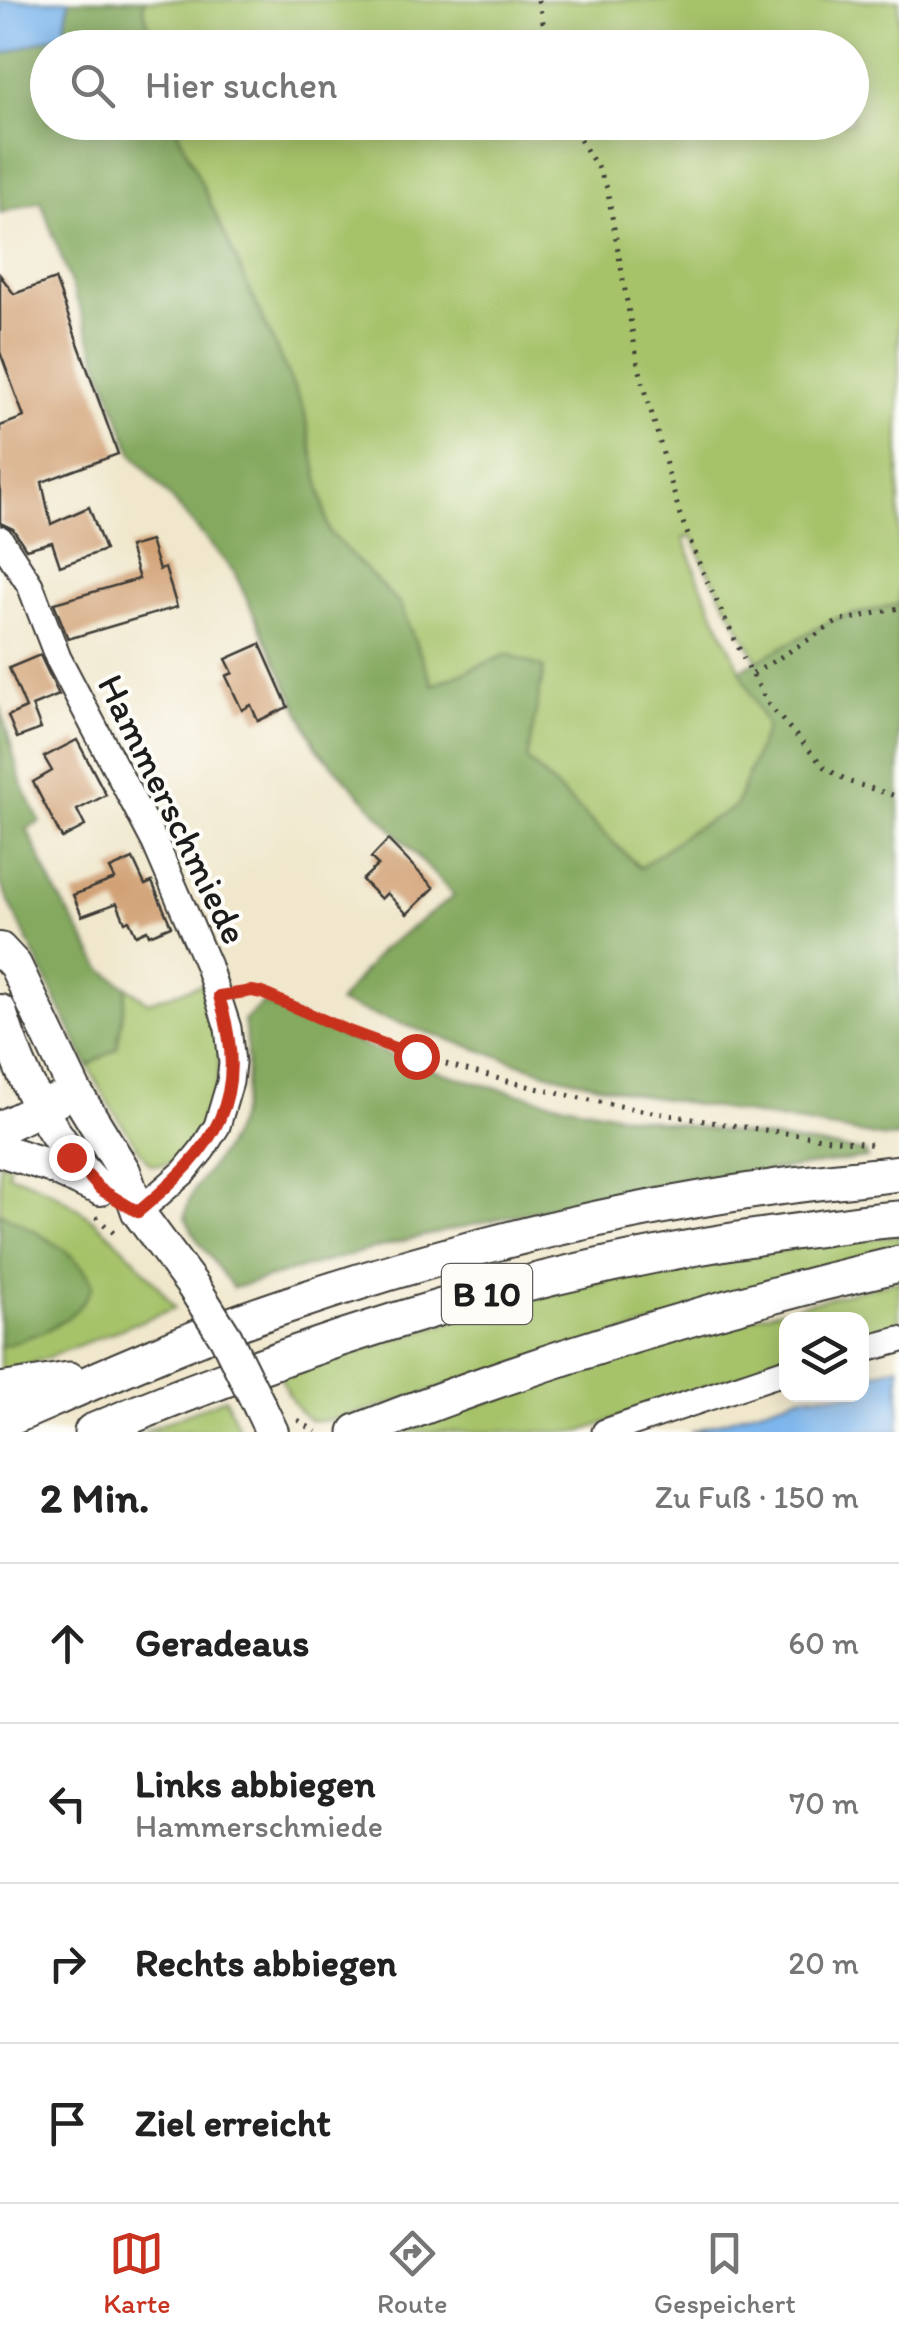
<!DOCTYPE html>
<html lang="de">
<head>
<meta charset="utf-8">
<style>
  :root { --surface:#fff; --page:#f6f6f6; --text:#222; --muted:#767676; --line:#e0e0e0; --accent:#c8321e }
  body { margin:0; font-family:Itim,sans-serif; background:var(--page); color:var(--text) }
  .controls { position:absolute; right:30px; bottom:30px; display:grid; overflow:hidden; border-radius:20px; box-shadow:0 5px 25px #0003 }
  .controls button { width:90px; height:90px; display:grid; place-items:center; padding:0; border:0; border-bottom:2px solid var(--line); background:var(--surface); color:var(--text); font:50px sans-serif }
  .stop { position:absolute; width:30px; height:30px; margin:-22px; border:8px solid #c8321e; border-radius:50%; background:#fff }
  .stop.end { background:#c8321e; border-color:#fff; box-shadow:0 2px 10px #0008 }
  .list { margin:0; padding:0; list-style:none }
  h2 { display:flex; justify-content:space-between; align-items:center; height:130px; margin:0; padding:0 40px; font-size:42px }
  h2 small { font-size:32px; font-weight:400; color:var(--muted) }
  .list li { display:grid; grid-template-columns:65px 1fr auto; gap:30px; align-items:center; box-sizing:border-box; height:160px; padding:0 40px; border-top:2px solid var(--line) }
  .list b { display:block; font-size:38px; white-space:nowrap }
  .list p { margin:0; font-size:32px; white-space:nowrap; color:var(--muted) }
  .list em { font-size:32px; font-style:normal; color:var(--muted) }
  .icon { flex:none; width:55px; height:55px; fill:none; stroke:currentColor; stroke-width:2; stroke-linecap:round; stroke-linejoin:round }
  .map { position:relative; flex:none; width:899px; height:1432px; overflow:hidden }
  .search { position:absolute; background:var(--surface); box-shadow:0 5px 25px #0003; left:30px; right:30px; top:30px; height:110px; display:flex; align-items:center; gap:25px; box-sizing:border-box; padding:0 35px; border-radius:55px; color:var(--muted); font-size:38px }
  .sheet { height:770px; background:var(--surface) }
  nav { display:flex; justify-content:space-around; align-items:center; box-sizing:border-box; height:140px; border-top:2px solid var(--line); background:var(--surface); font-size:28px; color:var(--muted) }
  nav a { display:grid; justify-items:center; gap:5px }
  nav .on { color:var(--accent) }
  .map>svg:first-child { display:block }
  .green { fill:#a6c36a; stroke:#617043; stroke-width:2.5 }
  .forest { fill:#84a95e; stroke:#50623d; stroke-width:2.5 }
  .water { fill:#7db6ed; stroke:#4c6984; stroke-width:2.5 }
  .building { fill:#d2a276 }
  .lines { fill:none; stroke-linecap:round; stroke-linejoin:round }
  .minor-casing { stroke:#3c3a36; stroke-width:29 }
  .major-casing { stroke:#3c3a36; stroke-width:36 }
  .highway-casing { stroke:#3c3a36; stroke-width:39 }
  .path { stroke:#3c3a36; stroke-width:5; stroke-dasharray:2.5 8; stroke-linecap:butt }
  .minor { stroke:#fff; stroke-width:25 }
  .major { stroke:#fff; stroke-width:32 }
  .highway { stroke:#fff; stroke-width:35 }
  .major-bridge-casing { stroke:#3c3a36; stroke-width:36; stroke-linecap:butt }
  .major-bridge { stroke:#fff; stroke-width:32 }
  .route { stroke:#c8321e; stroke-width:12 }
  .labels { text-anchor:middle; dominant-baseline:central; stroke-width:8; stroke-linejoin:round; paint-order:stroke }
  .shield { fill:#fdfcf7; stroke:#605f5e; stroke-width:2.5 }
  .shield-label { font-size:35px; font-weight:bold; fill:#1c1c1c }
  .street-label { font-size:38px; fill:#1c1c1c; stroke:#fdfcf7 }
</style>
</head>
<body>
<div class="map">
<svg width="899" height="1432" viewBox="0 0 899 1432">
  <rect width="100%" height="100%" fill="#fdfcf7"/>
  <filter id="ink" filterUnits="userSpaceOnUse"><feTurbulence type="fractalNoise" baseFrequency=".01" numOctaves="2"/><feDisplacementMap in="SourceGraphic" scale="20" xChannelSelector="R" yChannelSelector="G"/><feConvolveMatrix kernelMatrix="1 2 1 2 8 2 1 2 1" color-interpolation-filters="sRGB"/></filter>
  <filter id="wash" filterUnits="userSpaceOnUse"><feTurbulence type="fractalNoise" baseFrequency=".0048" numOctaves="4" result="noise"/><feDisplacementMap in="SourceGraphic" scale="40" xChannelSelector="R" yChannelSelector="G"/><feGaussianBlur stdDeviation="2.25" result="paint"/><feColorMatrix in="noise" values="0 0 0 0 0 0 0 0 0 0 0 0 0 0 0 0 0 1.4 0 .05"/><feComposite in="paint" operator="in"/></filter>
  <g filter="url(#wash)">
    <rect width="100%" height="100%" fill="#f0e7cc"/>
    <path class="green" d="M145,0H899V604L834,619L758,661L703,562L692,536L684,538L699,580L767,727L735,807L688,832L641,869L527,760L508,654L433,685L400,605L329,532L304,410L174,123L852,122V48L154,47L143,6Z
      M203,984C209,1004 217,1025 219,1046C223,1079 208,1144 176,1161C169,1164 160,1165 152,1165L147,1161L110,1106L88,1066L117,1048L127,987L148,1002Z
      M0,1162L10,1164L8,1174C78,1194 133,1251 175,1308L0,1376Z
      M899,1235V1251L360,1413C306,1425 306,1429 280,1377C386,1341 494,1306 603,1281C701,1259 800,1246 899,1235Z
      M899,1280V1332L862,1341V1320H786V1363L706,1387L580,1432H398L690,1333Z
      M225,1398L241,1432H142Z"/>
    <path class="forest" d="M69,0H145L143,6L154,47L48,48V122L174,123L304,410L329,532L400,605L433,685L508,654L544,668L527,760L640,868L688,832L735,807L767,727L740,670L834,619L899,604V1137L887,1138L641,1095L552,1074L338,1003L381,950L454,896L317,748L234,572L132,453L41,201L0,213V55L64,33Z
      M0,705L21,782L40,822L27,829L56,892L102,969L127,987L117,1048L88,1066L0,883Z
      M263,1003C321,1028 379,1053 440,1072C577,1115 723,1130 865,1152L867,1158C728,1175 590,1197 454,1229C379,1246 306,1267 233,1288L196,1238L185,1217C188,1188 213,1168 227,1143C249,1106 250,1063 244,1021Z
      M0,1212C29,1229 83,1252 93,1286C72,1327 40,1333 0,1347Z"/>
    <path class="water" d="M0,0H69L64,33L0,55Z
      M899,1366V1432H690L803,1395L862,1394V1377Z"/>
    <g id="blocks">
      <path class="building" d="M0,275L14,294L55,279L118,454L42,482L51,524L89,507L105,550L60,566L52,542L26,549L13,529L0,523V426L24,417L0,352Z
        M150,541L159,570L165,568L177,607L68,639L54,603L139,579L129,547Z
        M260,644L288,707L258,721L251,705L242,710L226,676L233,673L226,659Z
        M40,655L59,695L32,706L41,729L17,738L8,716L26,708L9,668Z
        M77,740L106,795L77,810L85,826L62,838L33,782L52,771L44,757Z
        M388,840L434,888L407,914L387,893L381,899L362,880L378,865L371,858Z
        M133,859L145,885L152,882L171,926L149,935L147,930L136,935L129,920L125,922L117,903L82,916L73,895L115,879L110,869Z"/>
    </g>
  </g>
  <g filter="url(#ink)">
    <use href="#blocks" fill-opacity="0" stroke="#3c3a36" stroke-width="2.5"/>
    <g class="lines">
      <defs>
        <path id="minor" d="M0,539L30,585L58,658L155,843L208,966L228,1028L232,1063L230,1082L217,1126L202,1150L184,1172L138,1212
          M862,1350L899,1340
          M605,1432L786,1371"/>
        <path id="major" d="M0,949L15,965L75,1091L124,1171L138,1212L193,1286
          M0,1011C21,1078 50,1138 100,1189
          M0,1128L58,1100
          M0,1150L50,1166L91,1185
          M260,1407L272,1432"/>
        <path id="highway" d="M0,1391L69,1380
          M0,1422C90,1383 180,1342 273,1310C432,1255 597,1213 764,1189C809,1182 854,1179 899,1173
          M92,1432C320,1336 555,1263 801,1231C833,1227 866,1221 899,1219
          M357,1432C534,1362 714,1307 899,1264"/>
      </defs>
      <use href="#minor" class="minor-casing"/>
      <use href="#major" class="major-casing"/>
      <use href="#highway" class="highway-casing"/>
      <path class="path" d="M538,0L549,48
        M569,122L599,170L607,188L638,364L680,515L702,570L743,657L769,705L825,768L850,782L899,797
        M753,674L837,622L899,608
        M239,993L252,991L262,993C456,1087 665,1118 876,1145
        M96,1217L117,1236
        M298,1420L316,1432"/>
      <use href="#minor" class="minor"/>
      <use href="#major" class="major"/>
      <use href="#highway" class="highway"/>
      <defs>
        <path id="major-bridge" d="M193,1286L226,1338L260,1407"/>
      </defs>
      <use href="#major-bridge" class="major-bridge-casing"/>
      <use href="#major-bridge" class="major-bridge"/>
    </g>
  </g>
  <g class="lines" filter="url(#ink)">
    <path class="route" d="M71,1157L100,1189L138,1212C216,1146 251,1101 219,996L252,991L262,993L351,1032L416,1056"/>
  </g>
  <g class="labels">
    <rect class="shield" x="442" y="1264" width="90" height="60" rx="8"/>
    <g class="shield-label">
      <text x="487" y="1294">B 10</text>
    </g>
    <g class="street-label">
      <text transform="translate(173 809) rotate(64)">Hammerschmiede</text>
    </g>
  </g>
</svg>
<div class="controls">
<button><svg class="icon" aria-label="layers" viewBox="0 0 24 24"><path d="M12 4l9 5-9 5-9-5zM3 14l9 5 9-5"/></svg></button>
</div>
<div class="stop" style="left:416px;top:1056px"></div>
<div class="stop end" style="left:71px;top:1157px"></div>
<div class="search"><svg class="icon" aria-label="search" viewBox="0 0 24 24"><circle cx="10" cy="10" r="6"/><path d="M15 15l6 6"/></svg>Hier suchen</div>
</div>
<section class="sheet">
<h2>2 Min.<small>Zu Fuß · 150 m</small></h2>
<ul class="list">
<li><svg class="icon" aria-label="ahead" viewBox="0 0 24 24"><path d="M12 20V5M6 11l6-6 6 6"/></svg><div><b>Geradeaus</b></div><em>60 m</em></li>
<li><svg class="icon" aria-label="left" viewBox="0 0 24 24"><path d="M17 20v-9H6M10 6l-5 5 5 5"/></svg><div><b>Links abbiegen</b><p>Hammerschmiede</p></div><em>70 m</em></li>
<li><svg class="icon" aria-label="right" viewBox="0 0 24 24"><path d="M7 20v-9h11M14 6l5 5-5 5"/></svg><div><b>Rechts abbiegen</b></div><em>20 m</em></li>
<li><svg class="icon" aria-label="arrive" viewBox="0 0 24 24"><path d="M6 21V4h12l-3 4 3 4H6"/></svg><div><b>Ziel erreicht</b></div></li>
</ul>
</section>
<nav>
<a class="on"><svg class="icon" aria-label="map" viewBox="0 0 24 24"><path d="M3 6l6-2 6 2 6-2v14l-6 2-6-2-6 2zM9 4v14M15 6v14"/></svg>Karte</a>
<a><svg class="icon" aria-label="directions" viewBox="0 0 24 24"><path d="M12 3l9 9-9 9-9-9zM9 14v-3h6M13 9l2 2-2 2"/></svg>Route</a>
<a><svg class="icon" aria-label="saved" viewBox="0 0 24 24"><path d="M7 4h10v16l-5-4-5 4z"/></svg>Gespeichert</a>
</nav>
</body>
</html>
